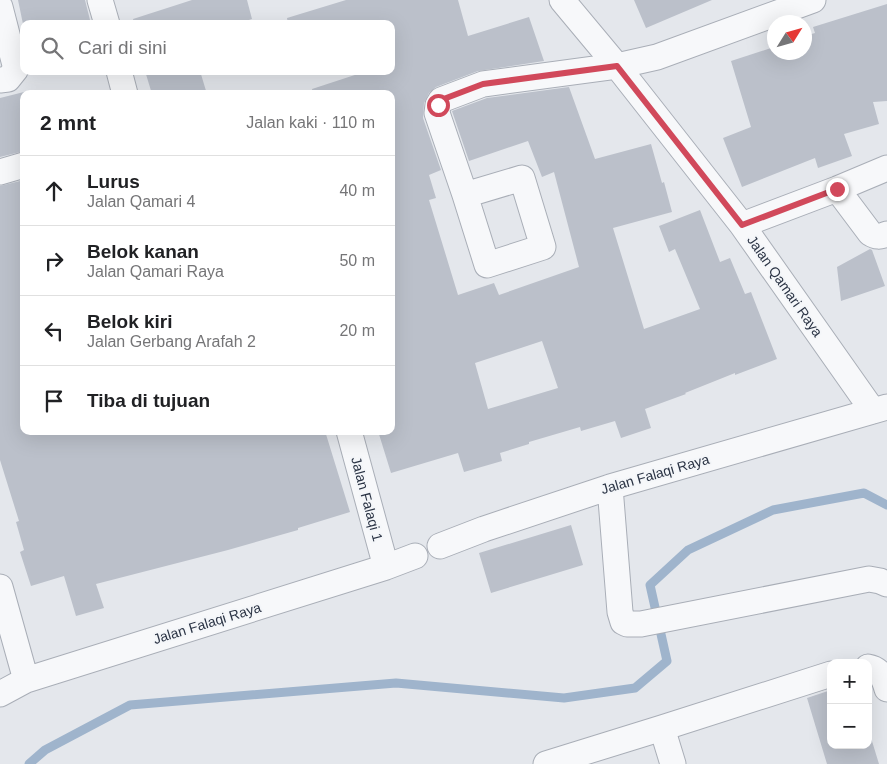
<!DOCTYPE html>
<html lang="id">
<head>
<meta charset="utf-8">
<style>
  :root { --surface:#fff; --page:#f6f6f6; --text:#202124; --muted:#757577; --line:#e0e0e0 }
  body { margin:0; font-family:Arial,sans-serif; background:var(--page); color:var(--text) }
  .controls { position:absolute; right:15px; bottom:15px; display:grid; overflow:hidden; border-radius:10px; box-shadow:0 5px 20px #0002 }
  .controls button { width:45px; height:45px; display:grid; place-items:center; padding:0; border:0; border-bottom:1px solid var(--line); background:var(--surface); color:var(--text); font:25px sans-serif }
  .compass { position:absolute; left:767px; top:15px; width:45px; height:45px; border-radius:50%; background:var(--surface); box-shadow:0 5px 20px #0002; rotate:53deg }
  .stop { position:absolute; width:15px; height:15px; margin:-11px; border:4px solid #d1495b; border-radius:50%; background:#fff }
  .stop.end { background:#d1495b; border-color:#fff; box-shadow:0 1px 5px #0008 }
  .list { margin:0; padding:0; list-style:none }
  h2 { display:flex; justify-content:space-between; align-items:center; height:65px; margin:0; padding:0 20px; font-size:21px }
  h2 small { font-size:16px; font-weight:400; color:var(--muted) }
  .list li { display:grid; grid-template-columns:32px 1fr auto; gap:15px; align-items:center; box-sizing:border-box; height:70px; padding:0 20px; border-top:1px solid var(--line) }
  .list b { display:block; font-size:19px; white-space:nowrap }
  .list p { margin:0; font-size:16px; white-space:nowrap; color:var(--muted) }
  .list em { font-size:16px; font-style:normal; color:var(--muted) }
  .icon { flex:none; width:28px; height:28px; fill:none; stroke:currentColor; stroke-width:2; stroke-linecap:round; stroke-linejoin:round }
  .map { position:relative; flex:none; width:887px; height:764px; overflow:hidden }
  .search { position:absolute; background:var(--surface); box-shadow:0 5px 20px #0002; left:20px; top:20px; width:375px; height:55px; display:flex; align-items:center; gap:12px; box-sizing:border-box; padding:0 18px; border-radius:10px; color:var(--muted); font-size:19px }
  .panel { position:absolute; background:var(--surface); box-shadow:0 5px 20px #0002; left:20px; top:90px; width:375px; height:345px; border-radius:10px }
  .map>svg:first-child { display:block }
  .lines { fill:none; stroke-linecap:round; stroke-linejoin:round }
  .stream { stroke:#9fb4cc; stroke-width:9 }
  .building { fill:#bbc0ca; fill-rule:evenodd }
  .minor-casing { stroke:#a9aeb7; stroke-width:27 }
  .minor { stroke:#f7f8fa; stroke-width:25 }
  .route { stroke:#d1495b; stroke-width:6 }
  .labels { text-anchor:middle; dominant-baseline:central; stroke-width:4; stroke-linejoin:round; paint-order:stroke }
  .street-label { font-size:14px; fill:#2b3445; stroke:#f4f6f9 }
</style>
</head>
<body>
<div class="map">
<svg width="887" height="764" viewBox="0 0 887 764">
  <rect width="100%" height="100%" fill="#e4e7ec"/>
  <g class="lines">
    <path class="stream" d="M29,764L45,750L130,705L396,683L564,698L635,688L667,661L650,585L688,550L773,510L864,493L887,505"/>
  </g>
  <path class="building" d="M18,0H85L91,24H23Z
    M192,0H247L252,19L236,24H134L133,19Z
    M346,0H458L468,36L529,17L544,61L478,71L436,87L429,93L424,103L423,118L441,170L429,175L436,198L429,200L458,295L494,283L499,295L579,267L554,172L542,177L528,141L469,161L452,111L487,98L569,87L595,159L651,144L662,183L664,182L672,212L613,228L644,329L700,309L675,249L669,252L659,226L700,210L720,262L730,258L745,294L751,292L777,359L735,375V373L685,393L686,394L645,409L651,428L621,438L615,421L581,431L580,427L529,442V444L500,453L502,461L464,472L458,453L391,473L378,431H391V94H313L312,89L367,71H391V24H288L287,18ZM542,341L558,388L488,409L475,363Z
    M634,0H712L646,28Z
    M887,4V101L873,102L879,124L844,134L852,156L818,168L815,158L742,187L723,138L751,127L731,61L774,47V52H804V36L815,33L813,27Z
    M145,71H200L207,94H152Z
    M24,92V151L0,157V98Z
    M24,180V431H325L350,512L298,528V530L228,550L96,584L104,608L76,616L64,576L31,586L20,552L24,550L16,522L19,521L0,460V186Z
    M870,249L872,250L885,286L841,301L837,267Z
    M571,525L583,565L491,593L479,553Z
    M831,690V745H868V728L879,764H827L807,698Z"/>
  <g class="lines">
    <defs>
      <path id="minor" d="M100,0L107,24
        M562,0L617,66L742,225L873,411
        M0,7L16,69L8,79L0,80
        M119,71L125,94
        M0,172L24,165
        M837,189L870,233C876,237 880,237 887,234
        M465,195L522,178L543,247L487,265L465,195L437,113L438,105L441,100L483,84L617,66L657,57L813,0
        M742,225L837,189L887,168
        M349,431L386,567
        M610,487L620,612L623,622L627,624H641L869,579L880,581L887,584
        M440,546L484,529L610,487L887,407
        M0,587L26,680
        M868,667C880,669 884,678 887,689
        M0,694L26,680L386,567L415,556
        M662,728L673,764
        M546,764L662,728L831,674"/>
    </defs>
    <use href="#minor" class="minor-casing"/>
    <use href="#minor" class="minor"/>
  </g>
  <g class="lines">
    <path class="route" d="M438,105L441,100L483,84L617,66L742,225L837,189"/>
  </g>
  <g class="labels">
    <g class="street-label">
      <text transform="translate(785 286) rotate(55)">Jalan Qamari Raya</text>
      <text transform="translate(655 474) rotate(-16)">Jalan Falaqi Raya</text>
      <text transform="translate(367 499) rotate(75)">Jalan Falaqi 1</text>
      <text transform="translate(207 623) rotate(-17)">Jalan Falaqi Raya</text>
    </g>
  </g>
</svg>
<div class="controls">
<button>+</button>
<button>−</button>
</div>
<svg class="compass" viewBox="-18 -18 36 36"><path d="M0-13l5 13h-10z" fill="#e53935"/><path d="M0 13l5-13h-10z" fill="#757577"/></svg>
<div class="stop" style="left:438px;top:105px"></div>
<div class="stop end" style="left:837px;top:189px"></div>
<div class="search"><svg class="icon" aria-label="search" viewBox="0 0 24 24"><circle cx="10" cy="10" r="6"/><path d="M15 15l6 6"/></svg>Cari di sini</div>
<section class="panel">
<h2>2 mnt<small>Jalan kaki · 110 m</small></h2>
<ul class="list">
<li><svg class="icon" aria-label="ahead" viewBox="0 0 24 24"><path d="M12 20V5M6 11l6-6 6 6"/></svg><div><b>Lurus</b><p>Jalan Qamari 4</p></div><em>40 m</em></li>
<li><svg class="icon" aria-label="right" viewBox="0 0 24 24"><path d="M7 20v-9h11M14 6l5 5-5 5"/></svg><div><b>Belok kanan</b><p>Jalan Qamari Raya</p></div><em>50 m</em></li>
<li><svg class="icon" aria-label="left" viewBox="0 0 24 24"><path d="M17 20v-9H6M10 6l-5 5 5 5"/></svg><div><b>Belok kiri</b><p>Jalan Gerbang Arafah 2</p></div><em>20 m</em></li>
<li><svg class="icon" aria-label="arrive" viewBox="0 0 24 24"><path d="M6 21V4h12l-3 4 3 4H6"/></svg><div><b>Tiba di tujuan</b></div></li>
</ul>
</section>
</div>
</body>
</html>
